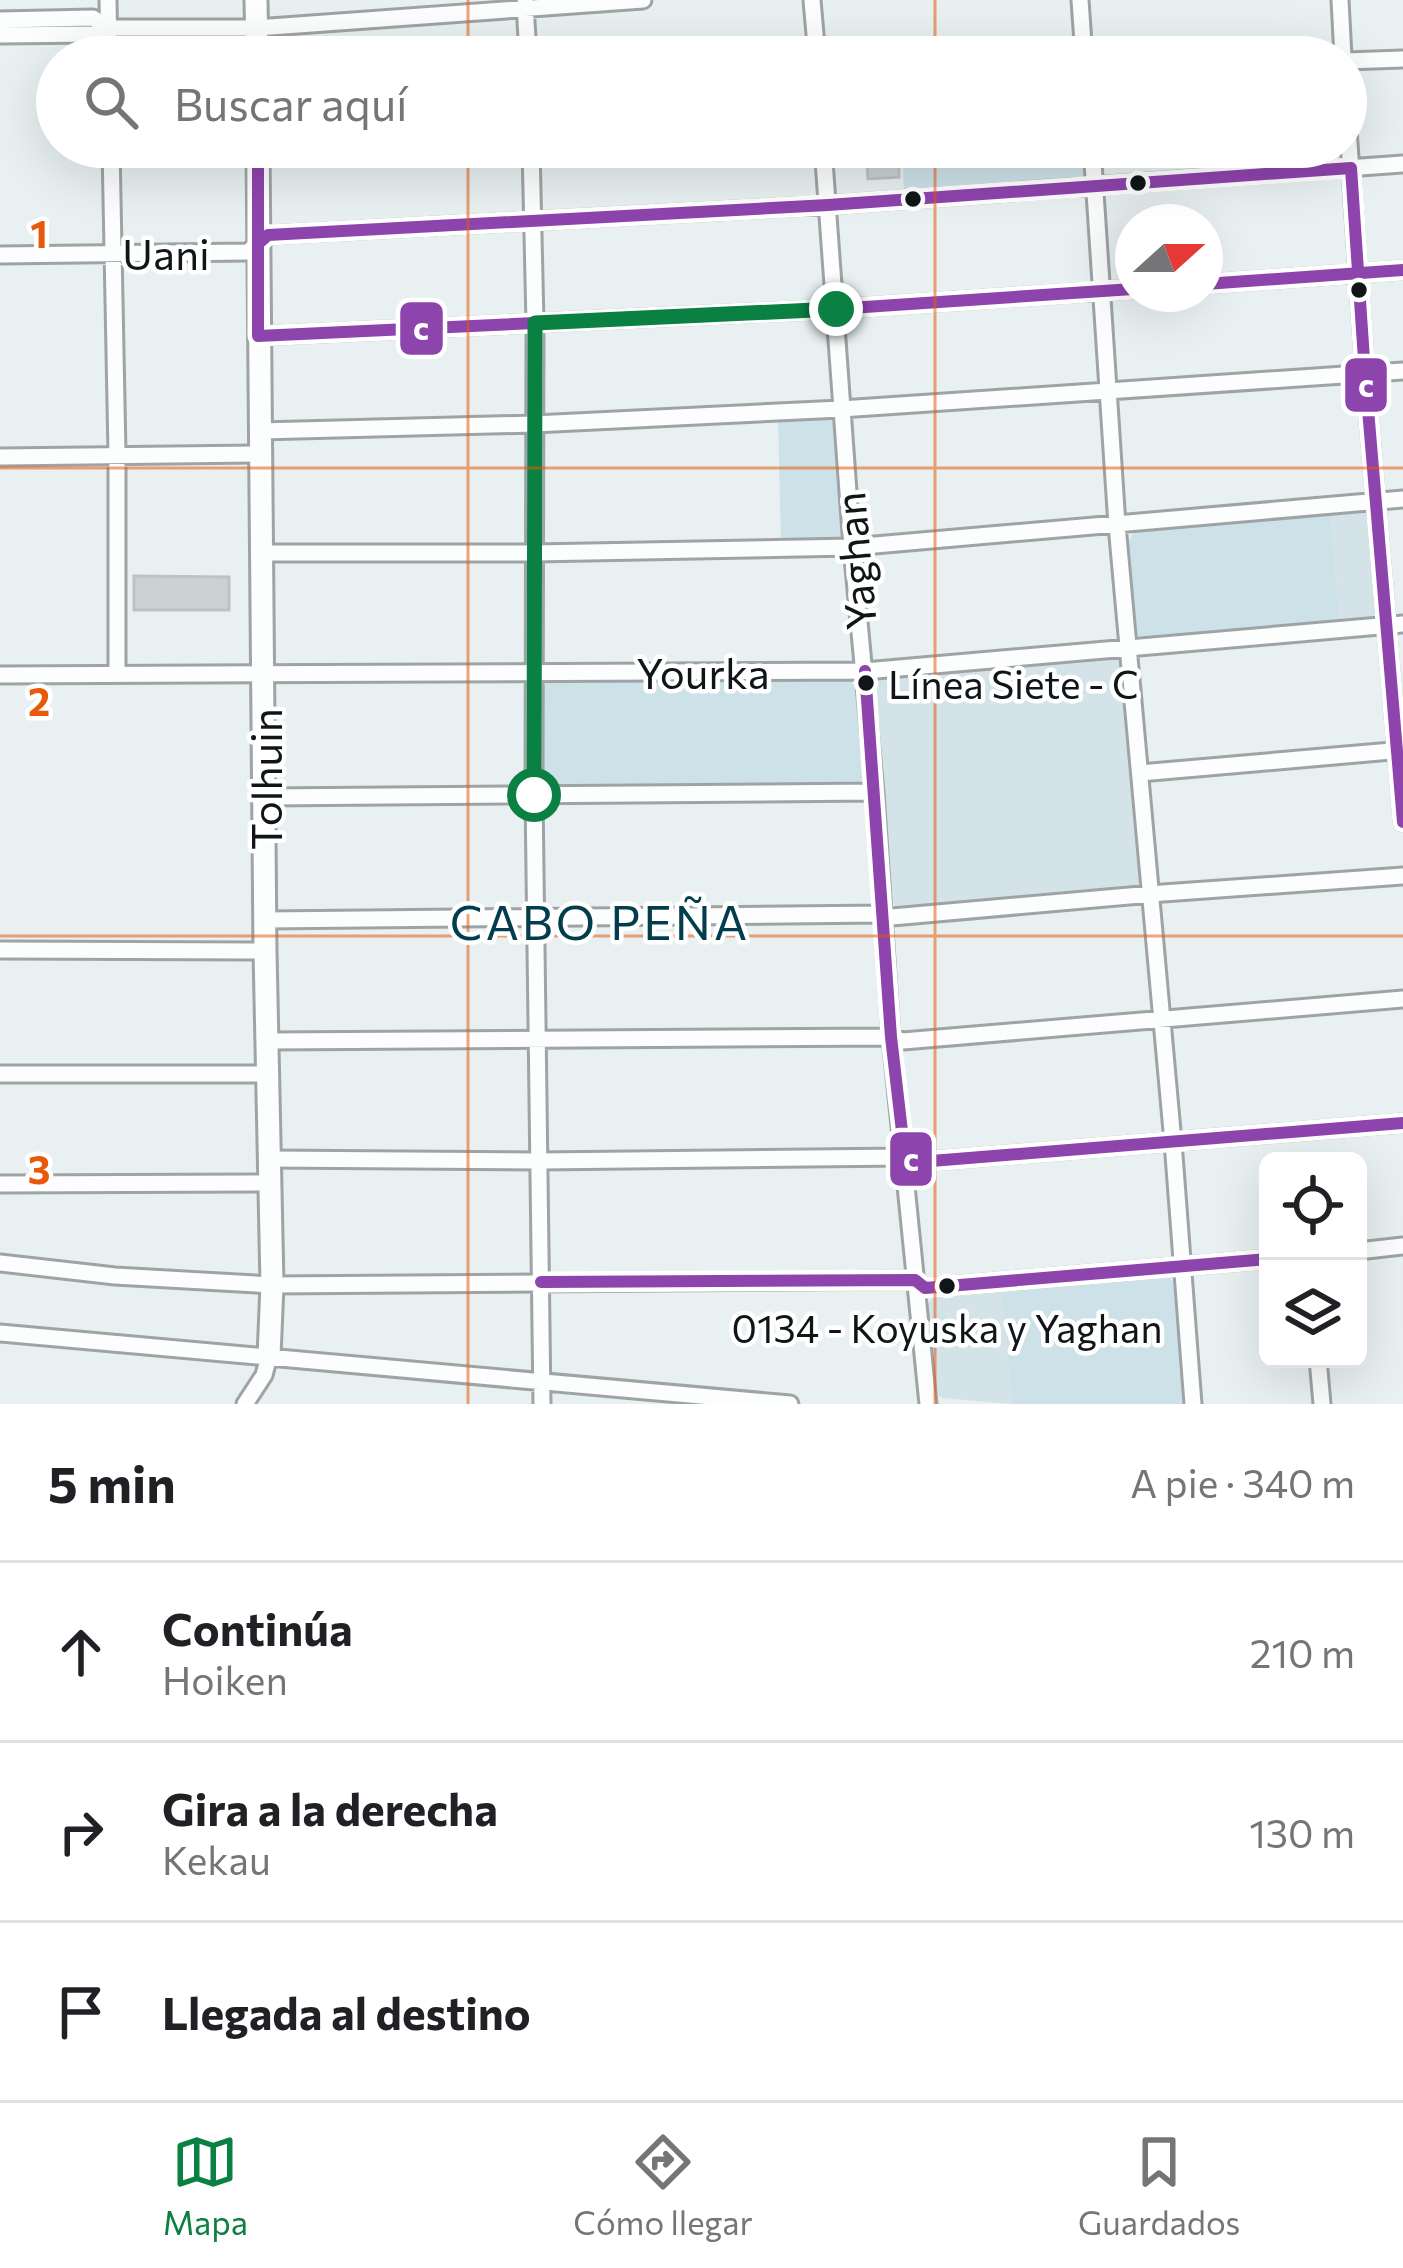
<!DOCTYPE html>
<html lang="es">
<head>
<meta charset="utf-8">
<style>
  :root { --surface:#fff; --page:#f6f6f6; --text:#202124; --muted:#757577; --line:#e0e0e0; --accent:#0b8043 }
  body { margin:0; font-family:Commissioner,sans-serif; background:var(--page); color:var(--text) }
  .controls { position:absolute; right:36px; bottom:36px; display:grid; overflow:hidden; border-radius:18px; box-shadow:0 12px 48px #0002 }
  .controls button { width:108px; height:108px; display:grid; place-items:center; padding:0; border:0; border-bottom:3px solid var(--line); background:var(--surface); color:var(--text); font:60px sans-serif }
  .compass { position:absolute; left:1115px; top:204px; width:108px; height:108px; border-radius:50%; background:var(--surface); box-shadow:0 12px 48px #0002; rotate:69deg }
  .stop { position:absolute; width:36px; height:36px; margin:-27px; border:9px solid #0b8043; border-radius:50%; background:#fff }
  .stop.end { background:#0b8043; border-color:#fff; box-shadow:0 3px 12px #0008 }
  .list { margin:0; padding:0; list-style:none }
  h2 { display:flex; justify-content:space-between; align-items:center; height:156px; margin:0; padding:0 48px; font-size:51px }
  h2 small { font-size:39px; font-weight:400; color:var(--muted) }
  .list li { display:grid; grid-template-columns:78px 1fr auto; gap:36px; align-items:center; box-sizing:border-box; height:180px; padding:0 48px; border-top:3px solid var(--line) }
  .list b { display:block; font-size:45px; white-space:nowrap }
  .list p { margin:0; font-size:39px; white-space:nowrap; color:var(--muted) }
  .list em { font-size:39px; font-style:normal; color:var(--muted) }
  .icon { flex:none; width:66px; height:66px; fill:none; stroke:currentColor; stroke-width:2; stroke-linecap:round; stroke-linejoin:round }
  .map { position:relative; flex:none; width:1403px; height:1404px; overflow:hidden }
  .search { position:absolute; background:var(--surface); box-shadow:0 12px 48px #0002; left:36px; right:36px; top:36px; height:132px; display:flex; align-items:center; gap:30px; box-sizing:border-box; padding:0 42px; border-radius:66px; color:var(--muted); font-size:45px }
  .sheet { height:696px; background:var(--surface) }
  nav { display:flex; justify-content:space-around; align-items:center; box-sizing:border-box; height:168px; border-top:3px solid var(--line); background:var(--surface); font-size:33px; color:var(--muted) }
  nav a { display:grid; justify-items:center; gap:6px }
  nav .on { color:var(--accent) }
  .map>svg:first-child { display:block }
  .built { fill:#d3e3e8 }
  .green { fill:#cde1e8 }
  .building { fill:#cbd2d4; stroke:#bdc3c5; stroke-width:3 }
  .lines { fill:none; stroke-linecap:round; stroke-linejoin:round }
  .street-casing { stroke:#9ea4a6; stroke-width:21 }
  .secondary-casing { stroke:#9ea4a6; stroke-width:27 }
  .street { stroke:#fcfdfd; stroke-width:15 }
  .secondary { stroke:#fcfdfd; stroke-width:21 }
  .bus-1-casing { stroke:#fff; stroke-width:21 }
  .bus-1 { stroke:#8e44ad; stroke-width:12 }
  .route { stroke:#0b8043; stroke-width:15 }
  .grid { fill:none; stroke:#e8590c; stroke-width:3; stroke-opacity:0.55 }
  .bus-dot { fill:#101517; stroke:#fff; stroke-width:4.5 }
  .labels { text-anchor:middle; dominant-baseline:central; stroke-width:9; stroke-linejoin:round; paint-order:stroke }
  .bus-label { font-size:39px; fill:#101517; stroke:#fff; text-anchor:start }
  .street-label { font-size:42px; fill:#101517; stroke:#fff }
  .quarter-label { font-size:48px; letter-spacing:3px; fill:#013d4c; stroke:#fff }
  .grid-label { font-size:39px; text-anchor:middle; font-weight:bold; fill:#e8590c; stroke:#fff; stroke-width:9; stroke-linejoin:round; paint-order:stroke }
  .line-badge { stroke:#fff; stroke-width:4.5 }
  .badge-label { font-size:33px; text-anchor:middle; font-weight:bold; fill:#fff }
</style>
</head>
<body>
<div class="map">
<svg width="1403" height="1404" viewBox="0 0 1403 1404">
  <rect width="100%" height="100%" fill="#e8f0f2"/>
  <path class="built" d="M1363,511L1370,517L1377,611L1371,619L1340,623L1330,512Z
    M1109,656L1119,660L1123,669L1141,877L1138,886L1134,890L900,910L895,907L890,898L873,691L876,682L885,677Z
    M1001,1290L1012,1404L943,1398L938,1395L933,1385L927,1304L935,1295L940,1294Z"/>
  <path class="green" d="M902,147H1085L1087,167L1084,176L1075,181L904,192Z
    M828,416L837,428L843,534L837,541L781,543L778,419Z
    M1330,512L1340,623L1143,640L1136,633L1127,544L1134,531Z
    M553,680H850L859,692L864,779L858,786L551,788L542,777L541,694L544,685Z
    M1163,1276L1169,1277L1177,1285L1187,1404H1012L1001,1290Z"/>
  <path class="building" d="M845,147H902L903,163H899V177L868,179L867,165L846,166Z
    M134,576L229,577V610H134Z"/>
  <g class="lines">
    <defs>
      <path id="street" d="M108,0L109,57
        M812,0L817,57
        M1080,0L1084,57
        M1340,0L1343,57
        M525,3L528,57
        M0,20L93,18L108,28L95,34L0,35
        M108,28H256L643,0
        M1346,61L1403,59
        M1346,100L1365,374L1403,822
        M111,147L117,454V672
        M531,147L535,323L534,795L542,1404
        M823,147L852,547L875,792L891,1037L928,1404
        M1092,147L1117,525L1173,1142L1193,1404
        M0,255L248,252L268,235L828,205L1403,164
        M1205,284L1403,270
        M258,336L835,309L1133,289
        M260,431L534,424L841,409L1403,371
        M0,457L260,454
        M262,553H534L852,547L1403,499
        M0,675L865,671L1403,624
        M1140,773L1403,750
        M265,797L875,792
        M266,920L882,914L892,917L1163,893L1403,876
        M0,950L265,951
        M267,1041L891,1037L903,1041L1403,999
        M0,1074H267
        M268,1159L539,1161L905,1157L919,1162L1403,1123
        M0,1184L269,1183
        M1358,1251L1403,1246
        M0,1263L115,1276L272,1285L915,1280L925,1288L1268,1259
        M0,1333L790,1404
        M1318,1359L1322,1404
        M245,1404L264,1375L269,1356"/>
      <path id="secondary" d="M256,0L257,57
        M258,147L265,951L272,1285L269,1356"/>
    </defs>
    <use href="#street" class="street-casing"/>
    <use href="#secondary" class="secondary-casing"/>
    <use href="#street" class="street"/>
    <use href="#secondary" class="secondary"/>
    <defs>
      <path id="bus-1" d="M258,147V336L835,309L1133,289
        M259,243L268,235L828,205L1351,168L1365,374L1403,822
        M1205,284L1403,270
        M865,671L891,1037L905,1157L919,1162L1403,1123
        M541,1282L915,1280L925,1288L1268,1259"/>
    </defs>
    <use href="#bus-1" class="bus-1-casing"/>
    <use href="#bus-1" class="bus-1"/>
  </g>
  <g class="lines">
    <path class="route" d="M534,795L535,323L836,309"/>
  </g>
  <path class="grid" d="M468,0V57M935,0V57M468,147V1404M935,147V1404M0,468H1403M0,936H1403"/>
  <g class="bus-dot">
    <circle cx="1138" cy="183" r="10"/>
    <circle cx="913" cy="199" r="10"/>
    <circle cx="1359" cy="290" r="10"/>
    <circle cx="866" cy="683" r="10"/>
    <circle cx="947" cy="1286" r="10"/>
  </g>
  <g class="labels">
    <g class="bus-label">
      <text x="888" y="683">Línea Siete - C</text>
      <text x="947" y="1327" text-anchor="middle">0134 - Koyuska y Yaghan</text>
    </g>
    <g class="street-label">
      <text x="166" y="253">Uani</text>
      <text transform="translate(854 561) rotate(-95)">Yaghan</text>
      <text x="703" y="672">Yourka</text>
      <text transform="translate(265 779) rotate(-90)">Tolhuin</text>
    </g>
    <g class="quarter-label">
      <text x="600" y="920">CABO PEÑA</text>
    </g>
  </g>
  <g class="grid-label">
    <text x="39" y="248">1</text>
    <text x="39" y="716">2</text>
    <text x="39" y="1184">3</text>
  </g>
  <g class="line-badge">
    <rect x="398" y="300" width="47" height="57" rx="12" fill="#8e44ad"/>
    <rect x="1343" y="356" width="46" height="58" rx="12" fill="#8e44ad"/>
    <rect x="888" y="1130" width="46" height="58" rx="12" fill="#8e44ad"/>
  </g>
  <g class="badge-label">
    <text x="421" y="340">c</text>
    <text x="1366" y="397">c</text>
    <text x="911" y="1171">c</text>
  </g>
</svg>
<div class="controls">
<button><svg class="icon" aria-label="locate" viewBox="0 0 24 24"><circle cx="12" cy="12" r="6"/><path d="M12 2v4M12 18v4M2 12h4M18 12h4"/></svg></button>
<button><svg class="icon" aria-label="layers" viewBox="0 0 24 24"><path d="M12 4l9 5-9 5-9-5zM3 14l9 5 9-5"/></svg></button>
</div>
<svg class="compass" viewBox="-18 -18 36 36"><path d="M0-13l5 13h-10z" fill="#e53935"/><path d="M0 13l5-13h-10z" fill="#757577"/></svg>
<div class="stop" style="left:534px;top:795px"></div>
<div class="stop end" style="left:836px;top:309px"></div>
<div class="search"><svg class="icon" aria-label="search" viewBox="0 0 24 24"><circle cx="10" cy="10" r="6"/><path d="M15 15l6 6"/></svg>Buscar aquí</div>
</div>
<section class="sheet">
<h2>5 min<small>A pie · 340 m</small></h2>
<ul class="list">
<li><svg class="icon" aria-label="ahead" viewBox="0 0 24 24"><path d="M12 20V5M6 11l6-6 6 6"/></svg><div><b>Continúa</b><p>Hoiken</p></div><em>210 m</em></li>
<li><svg class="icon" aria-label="right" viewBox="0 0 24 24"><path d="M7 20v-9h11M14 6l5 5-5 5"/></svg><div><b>Gira a la derecha</b><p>Kekau</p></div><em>130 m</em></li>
<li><svg class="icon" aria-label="arrive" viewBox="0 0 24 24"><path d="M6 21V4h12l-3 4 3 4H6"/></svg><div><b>Llegada al destino</b></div></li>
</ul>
</section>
<nav>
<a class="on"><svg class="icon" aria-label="map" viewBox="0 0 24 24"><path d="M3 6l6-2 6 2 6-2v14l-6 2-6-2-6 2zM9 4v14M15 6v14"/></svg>Mapa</a>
<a><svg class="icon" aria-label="directions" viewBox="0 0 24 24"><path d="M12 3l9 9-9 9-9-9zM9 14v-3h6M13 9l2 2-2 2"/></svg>Cómo llegar</a>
<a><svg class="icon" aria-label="saved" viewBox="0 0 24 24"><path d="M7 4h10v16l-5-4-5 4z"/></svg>Guardados</a>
</nav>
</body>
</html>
